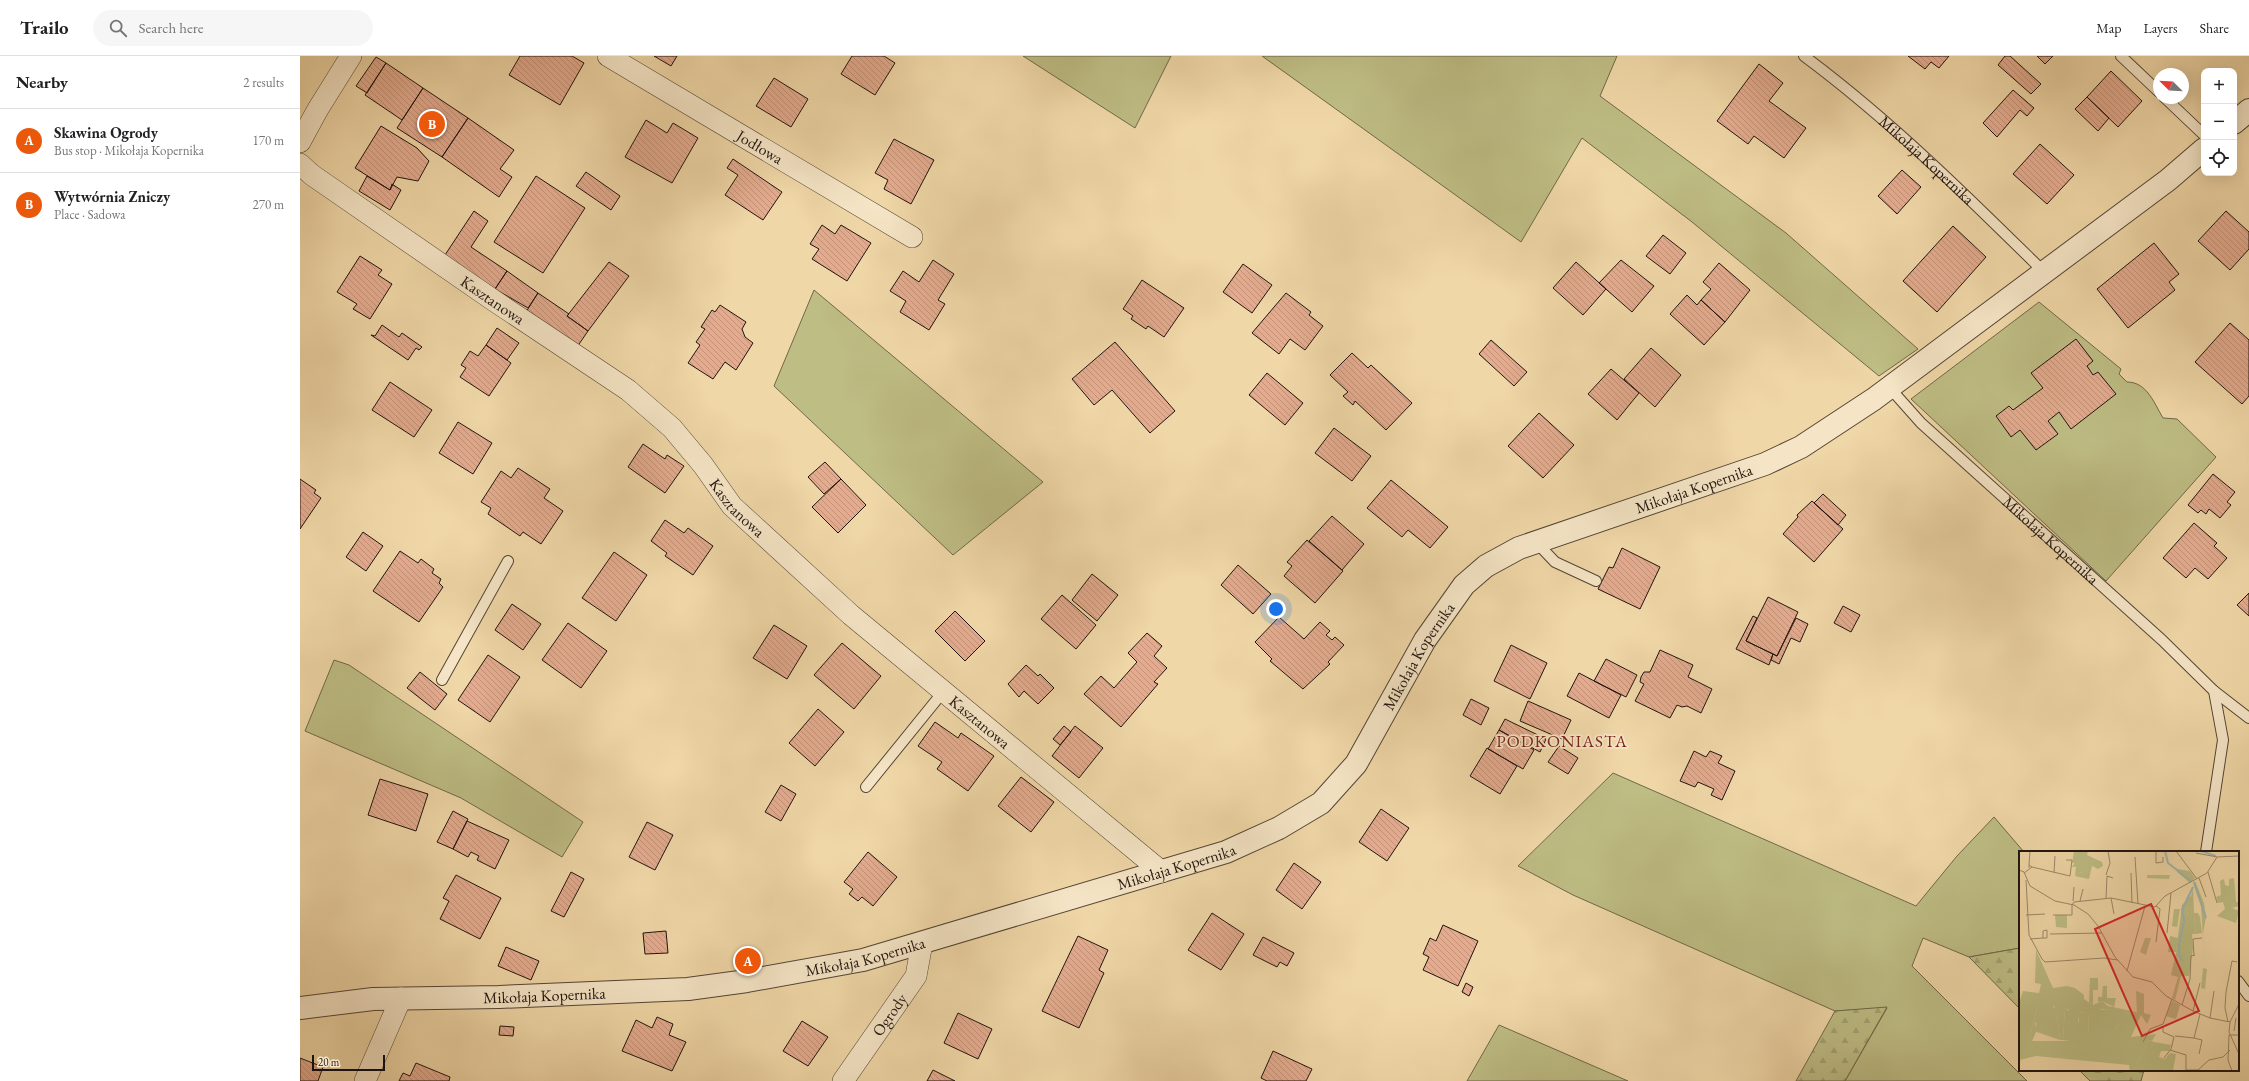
<!DOCTYPE html>
<html lang="en">
<head>
<meta charset="utf-8">
<style>
  :root { --surface:#fff; --page:#f6f6f6; --text:#202124; --muted:#757577; --line:#e0e0e0; --accent:#ea580c }
  body { margin:0; font-family:"EB Garamond",serif; background:var(--page); color:var(--text) }
  .controls { position:absolute; right:12px; top:12px; display:grid; overflow:hidden; border-radius:8px; box-shadow:0 4px 16px #0002 }
  .controls button { width:36px; height:36px; display:grid; place-items:center; padding:0; border:0; border-bottom:1px solid var(--line); background:var(--surface); color:var(--text); font:20px sans-serif }
  .compass { position:absolute; left:1853px; top:12px; width:36px; height:36px; border-radius:50%; background:var(--surface); box-shadow:0 4px 16px #0002; rotate:294deg }
  .scale { position:absolute; left:12px; bottom:10px; width:73px; box-sizing:border-box; padding-left:4px; border:2px solid #20140f; border-top:0; font-size:11px; line-height:14px; white-space:nowrap; color:#20140f; -webkit-text-stroke:3px #f5e5c6; paint-order:stroke }
  .you { position:absolute; left:976px; top:553px; width:14px; height:14px; margin:-10px; border:3px solid #fff; border-radius:50%; background:#1a73e8; box-shadow:0 0 0 6px #1a73e833 }
  .badge { display:grid; place-items:center; width:26px; height:26px; border-radius:50%; background:var(--accent); color:#fff; font-size:13px; font-weight:700 }
  .pin { position:absolute; translate:-50% -50%; border:2px solid #fff; box-shadow:0 1px 4px #0006 }
  .list { margin:0; padding:0; list-style:none }
  h2 { display:flex; justify-content:space-between; align-items:center; height:52px; margin:0; padding:0 16px; font-size:17px }
  h2 small { font-size:13px; font-weight:400; color:var(--muted) }
  .list li { display:grid; grid-template-columns:26px 1fr auto; gap:12px; align-items:center; box-sizing:border-box; height:64px; padding:0 16px; border-top:1px solid var(--line) }
  .list b { display:block; font-size:15px; white-space:nowrap }
  .list p { margin:0; font-size:13px; white-space:nowrap; color:var(--muted) }
  .list em { font-size:13px; font-style:normal; color:var(--muted) }
  .icon { flex:none; width:22px; height:22px; fill:none; stroke:currentColor; stroke-width:2; stroke-linecap:round; stroke-linejoin:round }
  .map { position:relative; flex:none; width:1949px; height:1025px; overflow:hidden }
  header { display:flex; align-items:center; gap:24px; box-sizing:border-box; height:56px; padding:0 20px; background:var(--surface); border-bottom:1px solid var(--line) }
  header strong { font-size:19px }
  nav { display:flex; gap:22px; margin-inline-start:auto; font-size:14px }
  .search { width:280px; height:36px; background:var(--page); display:flex; align-items:center; gap:10px; box-sizing:border-box; padding:0 14px; border-radius:22px; color:var(--muted); font-size:15px }
  main { display:flex }
  aside { flex:1; background:var(--surface) }
  .map>svg:first-child { display:block }
  .green { fill:#bebd84; stroke:#6f684a }
  .forest { fill:url(#forest-firs); stroke:#6f684a }
  .building { fill:url(#building-back-hatch); stroke:#20140f }
  .lines { fill:none; stroke-linecap:round; stroke-linejoin:round }
  .service-casing { stroke:#544535; stroke-width:12 }
  .minor-casing { stroke:#544535; stroke-width:22 }
  .tertiary-casing { stroke:#544535; stroke-width:24 }
  .service { stroke:#f5e5c6; stroke-width:10 }
  .minor { stroke:#f5e5c6; stroke-width:21 }
  .tertiary { stroke:#f5e5c6; stroke-width:22 }
  .labels { text-anchor:middle; dominant-baseline:central; stroke-width:3.5; stroke-linejoin:round; paint-order:stroke }
  .street-label { font-size:16px; fill:#20140f; stroke:#f5e5c6 }
  .neighbourhood-label { font-size:17px; letter-spacing:1px; fill:#7a1f14; stroke:#f5e5c6 }
  .inset-river { fill:none; stroke:#9eb7b2; stroke-width:2 }
  .inset-road { fill:none; stroke:#9d896a; stroke-width:1 }
  .view { fill:#d62828; fill-opacity:0.15; stroke:#d62828; stroke-width:2 }
  .inset-edge { fill:none; stroke:#20140f; stroke-width:2 }
</style>
</head>
<body>
<header>
<strong>Trailo</strong>
<div class="search"><svg class="icon" aria-label="search" viewBox="0 0 24 24"><circle cx="10" cy="10" r="6"/><path d="M15 15l6 6"/></svg>Search here</div>
<nav><a>Map</a><a>Layers</a><a>Share</a></nav>
</header>
<main>
<aside>
<h2>Nearby<small>2 results</small></h2>
<ul class="list">
<li><span class="badge">A</span><div><b>Skawina Ogrody</b><p>Bus stop · Mikołaja Kopernika</p></div><em>170 m</em></li>
<li><span class="badge">B</span><div><b>Wytwórnia Zniczy</b><p>Place · Sadowa</p></div><em>270 m</em></li>
</ul>
</aside>
<div class="map">
<svg width="1949" height="1025" viewBox="0 0 1949 1025">
  <defs>
    <pattern id="forest-firs" width="22" height="20" patternUnits="userSpaceOnUse"><rect width="22" height="20" fill="#bebd84"/><path d="M5 1l3.5 6h-7zM16 11l3.5 6h-7z" fill="#a3a271"/></pattern>
    <pattern id="building-back-hatch" width="6" height="6" patternUnits="userSpaceOnUse"><rect width="6" height="6" fill="#e4ab8e"/><path d="M-1 5l2 2M0 0l6 6M5-1l2 2" fill="none" stroke="#c39279"/></pattern>
  </defs>
  <rect width="100%" height="100%" fill="#f0d7a7"/>
  <filter id="stains"><feTurbulence type="fractalNoise" baseFrequency=".005" numOctaves="4"/><feColorMatrix values="0 0 0 0 .2 0 0 0 0 .09 0 0 0 0 .02 0 0 0 .5 -.17"/></filter>
  <radialGradient id="worn" r=".72"><stop offset=".6" stop-color="#630" stop-opacity="0"/><stop offset="1" stop-color="#630" stop-opacity=".3"/></radialGradient>
  <path class="green" d="M723,0H871L835,72Z
    M962,0H1317L1300,40L1486,177L1618,293L1579,320L1392,166L1282,82L1221,186Z
    M514,234L743,426L653,499L474,330Z
    M1739,246L1821,313L1819,318L1827,326C1847,326 1854,347 1863,362L1877,363L1916,401L1806,525L1611,343Z
    M34,604L49,609L283,766L262,801L161,742L5,675Z
    M1313,717L1616,850L1657,800L1694,761L1724,796H1720V892L1669,901L1623,882L1612,910L1727,1025H1545L1587,952L1535,955L1273,839L1218,810Z
    M1199,969L1328,1025H1167Z"/>
  <path class="forest" d="M1720,892V953L1669,901Z
    M1587,951L1545,1025H1496L1535,955Z
    M1779,1014H1844L1841,1025H1790Z"/>
  <path class="building" d="M220,0H272L284,7L260,49L209,19Z
    M354,0H377L371,10Z
    M552,0H584L595,7L575,39L541,18Z
    M1608,0H1649L1639,12L1631,6L1625,13Z
    M1705,0H1710L1741,28L1731,38L1698,9Z
    M1737,0H1753L1745,8Z
    M76,1L86,7L67,37L56,30Z
    M86,7L123,32L102,64L65,39Z
    M1459,8L1483,27L1469,45L1506,72L1484,102L1454,80L1448,88L1417,65Z
    M1811,15L1842,45L1818,71L1787,41Z
    M474,22L508,43L491,71L456,50Z
    M123,32L168,62L142,101L97,72Z
    M1713,34L1734,52L1727,60L1720,54L1697,81L1683,67Z
    M1787,41L1809,62L1798,75L1775,53Z
    M168,62L214,94L200,113L212,121L199,141L142,101Z
    M346,64L367,77L373,67L398,82L372,127L325,101Z
    M81,70L117,92L129,105L118,125L97,121L90,134L55,112Z
    M594,83L634,104L611,148L584,133L588,124L575,117Z
    M1740,88L1774,119L1747,148L1713,118Z
    M433,103L482,136L463,164L425,139L438,119L427,112Z
    M1602,114L1621,131L1597,158L1578,140Z
    M286,116L320,140L311,154L276,130Z
    M67,120L90,134L92,128L101,134L90,154L59,135Z
    M236,120L285,152L243,217L194,186Z
    M174,155L188,165L171,191L207,215L195,233L145,199Z
    M1926,155L1949,176V193L1930,214L1898,185Z
    M522,169L535,178L541,169L571,187L547,225L512,203L519,193L510,188Z
    M1653,170L1686,201L1637,256L1603,225Z
    M1363,179L1386,197L1370,218L1346,200Z
    M1854,187L1879,218L1869,226L1875,234L1828,272L1797,233Z
    M60,200L82,214L78,219L92,228L70,263L53,253L57,248L37,236Z
    M633,204L654,218L638,244L645,248L629,274L600,256L606,245L590,235L603,215L619,226Z
    M1321,204L1354,230L1332,256L1299,227Z
    M309,206L329,220L288,275L267,260Z
    M1276,206L1306,233L1283,259L1253,232Z
    M1419,207L1450,234L1425,266L1401,244L1411,233L1403,226Z
    M943,208L972,229L952,257L923,236Z
    M207,215L238,237L228,252L195,233Z
    M842,224L884,252L864,281L848,270L846,273L831,263L833,260L823,253Z
    M238,237L269,258L267,260L288,275L277,291L226,256Z
    M986,237L1011,256L1009,259L1023,270L1005,294L990,283L979,298L952,277Z
    M1387,239L1397,249L1401,244L1425,266L1404,289L1370,258Z
    M420,249L446,266L442,273L445,281L453,287L436,314L425,306L413,323L388,307L400,289L396,286L405,273L401,271L412,254L415,256Z
    M1930,267L1949,284V340L1942,348L1895,306Z
    M82,269L99,281L102,277L122,291L119,294L116,292L108,304L71,279L75,280Z
    M197,272L219,287L207,304L186,289Z
    M1776,283L1793,305L1787,310L1793,319L1798,316L1816,338L1771,373L1759,356L1748,365L1758,378L1736,394L1720,374L1711,381L1696,360L1709,350L1713,354L1743,332L1731,317Z
    M1191,284L1227,316L1214,330L1179,298Z
    M815,286L875,355L850,377L812,334L794,349L772,323Z
    M186,289L211,307L189,340L160,321L166,312L161,309L170,295L178,300Z
    M1351,292L1381,319L1355,351L1324,323Z
    M1052,297L1068,312L1071,309L1112,347L1086,374L1055,345L1053,349L1043,340L1048,336L1030,319Z
    M1311,313L1339,337L1317,364L1288,338Z
    M967,317L1003,347L985,369L949,339Z
    M90,326L132,354L114,381L72,354Z
    M1239,357L1274,389L1243,422L1208,390Z
    M158,366L192,387L173,418L139,397Z
    M1034,372L1071,400L1052,425L1015,397Z
    M343,388L365,403L367,399L384,410L365,437L328,411Z
    M525,406L541,423L524,438L508,421Z
    M218,412L250,433L244,442L263,455L241,488L223,476L220,480L188,458L191,452L181,446L201,415L211,422Z
    M1913,418L1935,436L1927,446L1931,449L1920,462L1909,453L1906,458L1901,454L1898,457L1888,449Z
    M0,423L16,434L14,437L21,442L0,473Z
    M541,423L566,449L538,477L512,451Z
    M1091,424L1148,471L1130,492L1108,474L1102,481L1067,452Z
    M1523,438L1546,459L1538,469L1514,447Z
    M1512,445L1543,473L1514,506L1483,478L1498,461L1497,459Z
    M1032,460L1064,488L1042,514L1009,485Z
    M365,464L384,477L388,472L413,490L393,519L365,500L367,497L351,485Z
    M1894,467L1917,487L1914,490L1927,502L1908,523L1895,512L1886,522L1863,502Z
    M63,476L83,490L66,515L46,501Z
    M1007,484L1043,515L1015,547L984,520L992,510L987,506Z
    M1322,492L1360,511L1340,553L1298,533L1309,511L1313,512Z
    M100,495L118,507L121,503L134,513L132,517L141,523L139,527L143,531L119,566L73,535Z
    M314,496L347,519L316,565L282,542Z
    M938,509L971,538L953,558L921,529Z
    M792,518L818,539L797,565L772,544Z
    M1949,537V560L1937,549Z
    M762,539L796,569L776,593L741,563Z
    M1468,541L1498,556L1477,600L1446,585Z
    M212,548L241,568L223,594L195,574Z
    M1543,550L1560,559L1551,576L1534,567Z
    M655,555L685,585L665,605L635,575Z
    M1453,560L1457,562L1446,585L1473,598L1469,609L1436,593Z
    M979,561L1004,583L1020,566L1030,575L1026,579L1032,584L1035,581L1044,589L1028,606L1030,608L1003,633L970,605L972,603L955,586Z
    M1496,562L1508,568L1500,586L1491,582L1479,608L1471,604L1473,598L1477,600Z
    M268,567L307,595L281,632L242,604Z
    M474,569L507,590L487,623L453,602Z
    M847,577L862,590L854,600L867,612L854,626L858,628L821,671L784,638L801,620L814,632L837,606L828,597Z
    M542,587L581,620L554,653L514,619Z
    M1211,589L1247,607L1230,643L1194,625Z
    M1360,594L1393,609L1388,621L1412,633L1401,657L1387,650L1382,651L1377,649L1370,662L1335,645L1344,628L1340,626L1341,621L1344,616H1350Z
    M188,599L220,621L190,666L158,644Z
    M1306,603L1337,619L1326,641L1294,625Z
    M726,609L738,620L740,618L754,632L738,648L724,635L719,641L708,628Z
    M120,616L147,638L135,654L107,632Z
    M1279,617L1321,639L1309,662L1267,640Z
    M1171,643L1189,652L1181,669L1163,659Z
    M1228,645L1271,664L1262,683L1220,665Z
    M518,653L544,676L515,710L489,687Z
    M1205,663L1246,683L1240,696L1199,674Z
    M635,666L658,682L661,677L694,700L668,735L637,713L642,706L618,690Z
    M764,670L771,676L760,689L753,683Z
    M775,670L803,692L779,722L752,700Z
    M1199,674L1234,694L1223,713L1188,693Z
    M1259,690L1278,702L1268,718L1248,706Z
    M1187,692L1217,710L1200,738L1170,720Z
    M1394,695L1406,701L1410,695L1422,700L1418,707L1435,715L1422,744L1411,739L1414,733L1398,726L1395,731L1380,725Z
    M721,721L754,746L731,776L698,750Z
    M80,723L128,738L116,775L68,759Z
    M481,729L496,738L481,765L465,756Z
    M1081,753L1109,772L1087,805L1059,786Z
    M153,755L168,763L153,793L137,786Z
    M167,765L209,784L195,813L177,804L179,800L171,796L168,801L153,793Z
    M347,766L373,779L355,814L329,801Z
    M568,796L597,821L573,850L562,841L558,845L549,838L553,833L544,826Z
    M994,807L1021,826L1002,853L976,834Z
    M271,816L284,823L264,861L251,855Z
    M156,819L201,842L180,883L140,863L149,845L143,842Z
    M912,857L944,878L921,914L888,894Z
    M1143,869L1178,885L1158,930L1123,914L1129,901L1123,898L1130,882L1136,885Z
    M366,875L368,897L345,898L343,877Z
    M778,880L808,894L799,914L804,917L779,972L742,955Z
    M963,881L994,897L987,910L980,906L977,911L953,899Z
    M206,891L239,905L231,924L198,910Z
    M1166,927L1173,931L1169,940L1162,936Z
    M658,957L692,973L678,1003L644,987Z
    M357,961L373,968L369,979L386,986L372,1015L322,995L336,964L352,972Z
    M502,965L528,981L508,1010L483,995Z
    M200,970L214,971L213,980L199,979Z
    M973,995L1012,1013L1006,1025H967L961,1022Z
    M0,1002L23,1011L18,1025H0Z
    M116,1007L150,1021L149,1025H99L103,1017L110,1020Z
    M633,1014L655,1025H627Z"/>
  <g class="lines">
    <defs>
      <g id="service">
        <path id="s1" d="M1504,0C1590,64 1667,140 1743,215"/>
        <path d="M1821,0L1859,36"/>
        <path d="M1865,42L1904,79"/>
        <path id="s2" d="M1589,331L1621,367L1862,584L1914,635L1923,684L1906,796"/>
        <path d="M1236,486L1255,506L1296,525"/>
        <path d="M142,624L208,505"/>
        <path d="M1914,635L1949,662"/>
        <path d="M566,731L643,636"/>
        <path d="M1938,925L1949,940"/>
      </g>
      <g id="minor">
        <path id="s3" d="M308,0L612,181"/>
        <path d="M0,86L18,53L51,0"/>
        <path id="s4" d="M0,108L12,119L193,244L328,334L372,372L403,409L432,450L551,559L862,816"/>
        <path d="M65,1025L101,942"/>
        <path id="s5" d="M543,1025L616,920L622,887"/>
      </g>
      <g id="tertiary">
        <path d="M1934,67L1949,54"/>
        <path id="s6" d="M0,952L73,943L199,941L388,933L447,925L563,904L926,796L979,772L1021,747L1056,708L1125,584L1164,529L1186,510L1219,492L1465,408L1501,391L1574,343L1868,124L1904,93"/>
      </g>
    </defs>
    <use href="#service" class="service-casing"/>
    <use href="#minor" class="minor-casing"/>
    <use href="#tertiary" class="tertiary-casing"/>
    <use href="#service" class="service"/>
    <use href="#minor" class="minor"/>
    <use href="#tertiary" class="tertiary"/>
  </g>
  <g class="labels">
    <g class="street-label">
      <text stroke="none"><textPath href="#s3" startOffset="177">Jodłowa</textPath></text>
      <text stroke="none"><textPath href="#s1" startOffset="161">Mikołaja Kopernika</textPath></text>
      <text stroke="none"><textPath href="#s4" startOffset="236">Kasztanowa</textPath></text>
      <text stroke="none"><textPath href="#s6" startOffset="1565">Mikołaja Kopernika</textPath></text>
      <text stroke="none"><textPath href="#s4" startOffset="560">Kasztanowa</textPath></text>
      <text stroke="none"><textPath href="#s2" startOffset="223">Mikołaja Kopernika</textPath></text>
      <text stroke="none"><textPath href="#s6" startOffset="1229">Mikołaja Kopernika</textPath></text>
      <text stroke="none"><textPath href="#s4" startOffset="884">Kasztanowa</textPath></text>
      <text stroke="none"><textPath href="#s6" startOffset="893">Mikołaja Kopernika</textPath></text>
      <text stroke="none"><textPath href="#s6" startOffset="569">Mikołaja Kopernika</textPath></text>
      <text stroke="none"><textPath href="#s6" startOffset="245">Mikołaja Kopernika</textPath></text>
      <text stroke="none"><textPath href="#s5" startOffset="81">Ogrody</textPath></text>
    </g>
    <g class="neighbourhood-label">
      <text x="1262" y="685">PODKONIASTA</text>
    </g>
  </g>
  <g transform="translate(1719 795)">
    <rect width="220" height="220" fill="#f0d7a7"/>
    <path d="M56,11H63L66,16L64,22L60,21V26L56,25L57,16H53ZM158,18L171,20L176,27L171,32L158,21ZM128,24H151L150,28L128,27ZM215,27L217,51H220V55L213,57L220,60L217,72L198,65L206,58L204,51L199,52L197,46L202,44L201,30L205,28L206,34L210,35V28ZM174,38L175,62H179L181,66L183,82L177,83L175,65L169,66L168,59ZM155,58H161L158,76L153,75ZM36,64H48V77L37,76ZM151,85L159,87L157,101L168,115L166,104L170,97H174L170,125H162L156,149L153,147L159,126L152,124L157,101H149ZM126,87H132L127,104L121,101ZM17,99L34,137L23,140H26L27,145L18,157L10,190H51L44,189L46,157L55,164V168L49,175H55L60,170V161L67,162L69,185L70,160L90,158L96,179L107,162L118,163L117,140L125,143V162L132,164L128,173L122,164L112,186L137,183L133,190L129,189L115,220H111L110,214L17,205L0,209V152L4,140L20,142L22,133L16,132ZM184,117L188,118L186,138L182,137ZM71,127H79V139H74V154L70,151ZM84,135H88V147H97L95,156L83,150L79,151V146H83ZM153,150L161,154L157,168L147,165ZM33,152L38,162L41,189L15,180L21,162L28,153ZM135,191L152,194L150,200H142L140,206L146,208L151,202L157,203L154,220H121Z" fill="#bebd84"/>
    <path d="M55,0H69L68,4L83,11L84,15L79,18L73,15L70,28L60,26V21L64,22L65,17L62,15L63,12H53ZM176,30L185,52L187,66L184,83L186,117L182,55L174,32ZM171,45L173,47L168,59L169,65H175L177,83H173L174,97H170L167,104L168,115L162,113L157,101L163,54ZM25,132L34,137L48,135L56,137L65,144V148L74,154L83,150L89,155L117,161L119,163L107,162L96,179H92L93,171L89,170L90,158H82L79,171L73,169L74,161L70,160L69,185L65,188L67,162L61,161L58,175H48V171L55,168V164L50,163V159L46,157L44,189H41L38,162L34,161L36,156L33,153H28L27,164L21,163L19,172H16L17,181L11,195L12,190H10L18,157L14,156L15,149L26,147V141L23,140ZM129,189L135,191L129,205L121,220H115Z" fill="#bebd84"/>
    <path class="inset-river" d="M146,0L149,12L172,30M182,0L197,5M175,31L187,67M164,110L160,104V94L165,69L163,59L174,36"/>
    <path class="inset-road" d="M137,0V12L144,11V6M157,0L178,28M177,2L198,6M116,6L119,53M10,14L11,0M13,16L51,25L53,9H47M0,19L5,21L11,35L36,50L55,54L69,63L79,75L96,106L114,126L133,131L147,145L174,160L191,167L211,171M189,21L198,52M5,22L13,16L10,14V17M35,22L36,5M112,22L113,52M87,24L91,12L89,0M180,27L187,46M7,29L10,84L23,108L26,111L85,107L99,109M92,47L95,63M87,48L88,25L94,27M54,50L55,36M61,50L64,38M53,54L55,51L92,47L136,56L146,45L188,22L198,6L220,5M7,64L26,63M34,64H53V54M148,82L152,42M31,83L83,82M11,88L24,87V80L28,79V87H24M137,91L141,58L137,55M175,104L174,88L183,87M108,120L126,55M220,153L211,171L210,181L220,203M163,154L171,128L172,105L176,104M174,160L181,132M191,167L195,140M209,171L206,157L207,141L213,110L218,111M144,175V181L155,186L152,198L145,207M215,180L217,167M156,185L175,187M124,191L131,178L144,173L153,148M151,199L167,204V219M180,203L183,189L175,187L181,163M167,219H179L190,209L204,206L211,199M213,220L209,209L210,184H220"/>
    <path class="view" d="M132,53L180,160L123,185L76,78Z"/>
    <rect width="220" height="220" class="inset-edge"/>
  </g>
  <rect width="100%" height="100%" filter="url(#stains)"/>
  <rect width="100%" height="100%" fill="url(#worn)"/>
</svg>
<div class="controls">
<button>+</button>
<button>−</button>
<button><svg class="icon" aria-label="locate" viewBox="0 0 24 24"><circle cx="12" cy="12" r="6"/><path d="M12 2v4M12 18v4M2 12h4M18 12h4"/></svg></button>
</div>
<svg class="compass" viewBox="-18 -18 36 36"><path d="M0-13l5 13h-10z" fill="#e53935"/><path d="M0 13l5-13h-10z" fill="#757577"/></svg>
<div class="scale">20 m</div>
<div class="you"></div>
<div class="pin badge" style="left:448px;top:905px">A</div>
<div class="pin badge" style="left:132px;top:68px">B</div>
</div>
</main>
</body>
</html>
